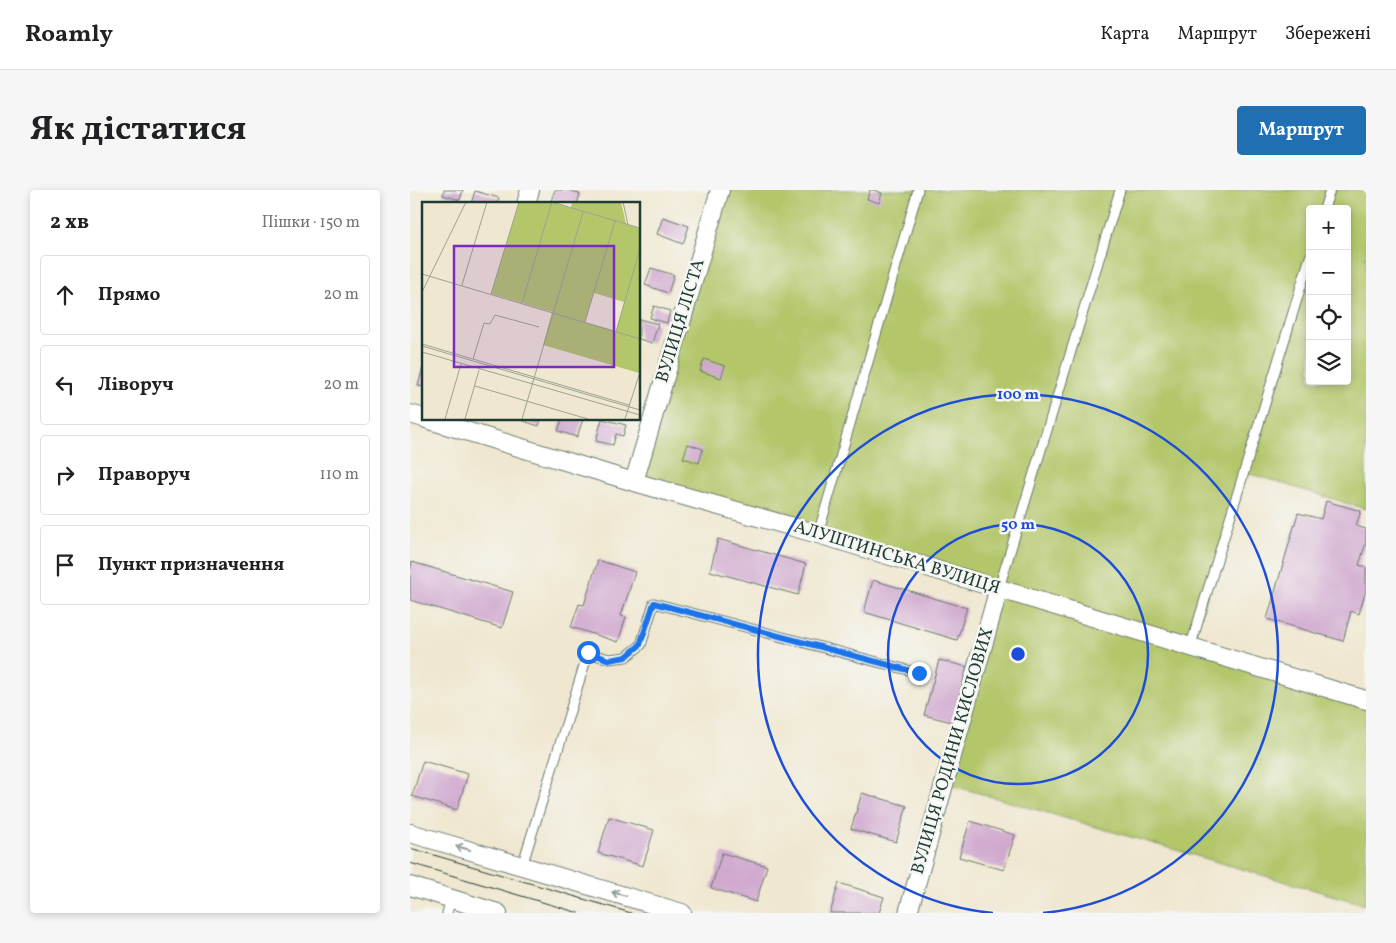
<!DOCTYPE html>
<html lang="uk">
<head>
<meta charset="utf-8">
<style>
  :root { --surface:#fff; --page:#f6f6f6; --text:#202124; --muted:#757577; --line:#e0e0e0; --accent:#1f6fb2 }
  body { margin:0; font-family:Vollkorn,serif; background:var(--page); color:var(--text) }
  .controls { position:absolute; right:15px; top:15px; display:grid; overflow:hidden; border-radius:5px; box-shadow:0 2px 8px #0003 }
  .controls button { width:45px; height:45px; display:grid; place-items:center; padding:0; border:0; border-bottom:1px solid var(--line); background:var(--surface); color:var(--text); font:25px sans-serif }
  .stop { position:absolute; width:15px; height:15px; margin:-11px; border:4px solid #1a73e8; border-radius:50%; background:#fff }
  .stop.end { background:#1a73e8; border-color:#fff; box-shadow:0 1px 5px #0008 }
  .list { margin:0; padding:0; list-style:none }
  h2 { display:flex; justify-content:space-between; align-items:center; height:65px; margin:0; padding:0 20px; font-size:21px }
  h2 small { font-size:16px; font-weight:400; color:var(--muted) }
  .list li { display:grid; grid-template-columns:32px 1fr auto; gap:15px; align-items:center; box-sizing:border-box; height:80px; margin:0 10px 10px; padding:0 10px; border:1px solid var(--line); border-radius:5px }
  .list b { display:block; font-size:19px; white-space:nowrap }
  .list em { font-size:16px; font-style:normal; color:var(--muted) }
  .icon { flex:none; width:28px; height:28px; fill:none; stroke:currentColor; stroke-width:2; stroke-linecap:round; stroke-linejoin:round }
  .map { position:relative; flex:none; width:956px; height:723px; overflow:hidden; border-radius:5px }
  header { display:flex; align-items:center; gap:30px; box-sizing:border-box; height:70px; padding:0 25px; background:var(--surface); border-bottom:1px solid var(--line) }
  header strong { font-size:24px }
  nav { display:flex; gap:28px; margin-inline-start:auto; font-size:18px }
  .intro { display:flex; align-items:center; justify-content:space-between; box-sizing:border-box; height:120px; padding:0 30px }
  h1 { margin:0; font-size:35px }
  .button { padding:12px 22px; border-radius:5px; background:var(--accent); color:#fff; font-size:18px; font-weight:700 }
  main { display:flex; gap:30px; padding:0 30px }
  aside { flex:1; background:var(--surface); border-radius:5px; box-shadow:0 2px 8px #0003 }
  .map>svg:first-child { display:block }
  .green { fill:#b3c66a; stroke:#69824f; fill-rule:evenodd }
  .building { fill:#d0a9cf }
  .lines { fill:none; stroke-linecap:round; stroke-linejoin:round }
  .lane-casing { stroke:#68786b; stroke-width:11 }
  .street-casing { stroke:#68786b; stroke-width:20 }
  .lane { stroke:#fff; stroke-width:9 }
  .street { stroke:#fff; stroke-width:18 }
  .tram { stroke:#1f3d34; stroke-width:1 }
  .oneway { stroke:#8f9e9a }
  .route { stroke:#1a73e8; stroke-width:6 }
  .ring { fill:none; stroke:#1d4ed8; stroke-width:2.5 }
  .labels { text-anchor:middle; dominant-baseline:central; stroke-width:5; stroke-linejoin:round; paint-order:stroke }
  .street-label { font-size:18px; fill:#1f3d34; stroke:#f6f6f2 }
  .inset-road { fill:none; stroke:#9ca392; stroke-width:1 }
  .view { fill:#7b2cbf; fill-opacity:0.15; stroke:#7b2cbf; stroke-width:2.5 }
  .inset-edge { fill:none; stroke:#1f3d34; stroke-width:2.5 }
  .centre { fill:#1d4ed8; stroke:#f6f6f2; stroke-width:2.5 }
  .ring-label { font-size:15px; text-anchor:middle; font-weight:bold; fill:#1d4ed8; stroke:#f6f6f2; stroke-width:5; stroke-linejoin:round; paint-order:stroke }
</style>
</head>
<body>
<header>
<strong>Roamly</strong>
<nav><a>Карта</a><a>Маршрут</a><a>Збережені</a></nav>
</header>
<div class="intro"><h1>Як дістатися</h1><a class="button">Маршрут</a></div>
<main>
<aside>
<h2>2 хв<small>Пішки · 150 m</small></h2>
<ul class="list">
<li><svg class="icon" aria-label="ahead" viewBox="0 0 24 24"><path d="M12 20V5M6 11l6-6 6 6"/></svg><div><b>Прямо</b></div><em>20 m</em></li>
<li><svg class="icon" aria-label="left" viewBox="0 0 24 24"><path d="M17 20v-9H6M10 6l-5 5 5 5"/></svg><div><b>Ліворуч</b></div><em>20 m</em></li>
<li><svg class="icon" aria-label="right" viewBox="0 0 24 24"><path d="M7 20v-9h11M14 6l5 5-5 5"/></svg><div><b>Праворуч</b></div><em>110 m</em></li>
<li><svg class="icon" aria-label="arrive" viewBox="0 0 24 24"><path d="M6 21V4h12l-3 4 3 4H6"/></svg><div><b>Пункт призначення</b></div></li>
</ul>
</aside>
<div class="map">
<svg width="956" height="723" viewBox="0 0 956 723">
  <rect width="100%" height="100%" fill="#f6f6f2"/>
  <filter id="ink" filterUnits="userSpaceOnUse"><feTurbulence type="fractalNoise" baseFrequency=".02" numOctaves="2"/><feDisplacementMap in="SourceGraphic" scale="10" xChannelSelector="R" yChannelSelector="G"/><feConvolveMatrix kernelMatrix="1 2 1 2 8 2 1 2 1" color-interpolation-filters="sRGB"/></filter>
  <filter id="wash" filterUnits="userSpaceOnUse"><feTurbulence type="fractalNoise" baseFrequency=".0096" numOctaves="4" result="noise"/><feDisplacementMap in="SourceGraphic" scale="20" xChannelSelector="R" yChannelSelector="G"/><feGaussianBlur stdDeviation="1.12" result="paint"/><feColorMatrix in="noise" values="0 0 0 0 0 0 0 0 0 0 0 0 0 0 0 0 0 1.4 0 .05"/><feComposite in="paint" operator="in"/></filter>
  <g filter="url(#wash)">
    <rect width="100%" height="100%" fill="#efe7d0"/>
    <path class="green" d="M310,0H956V319L834,282L781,458L956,510V715L534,593L588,398L224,292ZM900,19H937V191H900Z"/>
    <g id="blocks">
      <path class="building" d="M34,0H53L50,10L33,5Z
        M145,0H158L170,4L167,14H140Z
        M460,0H464L472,3L469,13L457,9Z
        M65,1L89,8L87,14H61Z
        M253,27L279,36L273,54L247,44Z
        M241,78L264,85L258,103L235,95Z
        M244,116L260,121L257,133L240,128Z
        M229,129L248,134L242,153L229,149Z
        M294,169L315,176L311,188L290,181Z
        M13,177H14V197L8,196Z
        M111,229H131L129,236L110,230Z
        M152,229H173L167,247L148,241Z
        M192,229L216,235L213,246L206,244L203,255L186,251Z
        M278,254L293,259L289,273L273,268Z
        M916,311L951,321L946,336L956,339V353L949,375L956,377V400L949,424L941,421L933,451L857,429L888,323L911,329Z
        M308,349L396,374L388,405L300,381Z
        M188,370L225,382L211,426L216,427L208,452L161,437L169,414L174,415Z
        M2,372L103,402L92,438L0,410V381Z
        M463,390L557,418L547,450L454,422Z
        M529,470L558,477L542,532L514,525Z
        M13,571L58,584L47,620L2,606Z
        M452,603L497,616L486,652L441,639Z
        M199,627L244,640L233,676L188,663Z
        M560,631L605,645L594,680L549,667Z
        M312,663L357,676L346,712L301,698Z
        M429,693L474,707L469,723H420Z"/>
    </g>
  </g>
  <g filter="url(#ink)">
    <use href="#blocks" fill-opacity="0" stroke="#68786b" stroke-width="1"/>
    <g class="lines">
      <defs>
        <path id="lane" d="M914,19L920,0
          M408,344L508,0
          M589,398L710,0
          M780,458L900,67
          M112,676L178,463L199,469L216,467L231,455L244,413L509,483
          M37,723L41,709"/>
        <path id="street" d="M116,14L120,0
          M0,224L14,228
          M16,229L224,292L408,344L956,510
          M224,292L310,0
          M0,643L272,723
          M0,696L88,723
          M498,723L589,398"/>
      </defs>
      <use href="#lane" class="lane-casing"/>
      <use href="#street" class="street-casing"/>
      <use href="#lane" class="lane"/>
      <use href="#street" class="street"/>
      <path class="tram" d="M0,658L221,723
        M0,673L169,723"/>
    </g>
    <defs><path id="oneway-shaft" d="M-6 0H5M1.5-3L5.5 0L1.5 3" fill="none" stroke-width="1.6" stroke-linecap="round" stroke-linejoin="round" transform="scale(1.25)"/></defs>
    <g class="oneway">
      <use href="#oneway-shaft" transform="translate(53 658) rotate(-164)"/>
      <use href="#oneway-shaft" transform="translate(209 704) rotate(-164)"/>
    </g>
  </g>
  <g class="lines" filter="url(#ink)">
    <path class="route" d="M178,462L199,470L216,467L230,455L244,413L509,483"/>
  </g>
  <g class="ring">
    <circle cx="608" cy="464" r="130"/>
    <path d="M583 723A260 260 0 1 1 633 723"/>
  </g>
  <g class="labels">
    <g class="street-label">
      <text transform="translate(271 131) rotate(-73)">ВУЛИЦЯ ЛІСТА</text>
      <text transform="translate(487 368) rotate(17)">АЛУШТИНСЬКА ВУЛИЦЯ</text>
      <text transform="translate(543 561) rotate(-74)">ВУЛИЦЯ РОДИНИ КИСЛОВИХ</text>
    </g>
  </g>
  <g transform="translate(12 12)">
    <rect width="218" height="218" fill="#efe7d0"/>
    <path d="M97,0H130L149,6L150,0H199L204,22L217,26V171L121,143L130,110L69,92ZM172,91L202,100L194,129L163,120Z" fill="#b3c66a" fill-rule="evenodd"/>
    <path class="inset-road" d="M130,0L218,26M201,0L206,23M0,72L218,137M40,83L65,0M0,90L44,0M69,92L97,0M100,101L130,0M163,120L193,19M194,130L218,47M0,142L207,203M0,144L218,208M0,150L218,213M51,157L62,121L68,122L73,113L117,125M53,184L166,217M23,217L39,162M43,217L57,168M100,217L161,10M203,217L218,170"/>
    <path class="view" d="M32,44H192V165H32Z"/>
    <rect width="218" height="218" class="inset-edge"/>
  </g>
  <circle cx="608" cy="464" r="8" class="centre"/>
  <g class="ring-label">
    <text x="608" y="209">100 m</text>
    <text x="608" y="339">50 m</text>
  </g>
</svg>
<div class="controls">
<button>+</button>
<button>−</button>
<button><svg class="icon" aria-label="locate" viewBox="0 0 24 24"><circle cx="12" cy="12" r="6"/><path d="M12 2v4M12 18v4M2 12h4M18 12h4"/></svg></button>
<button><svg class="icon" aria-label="layers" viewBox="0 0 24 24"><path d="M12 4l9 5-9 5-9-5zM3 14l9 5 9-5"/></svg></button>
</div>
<div class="stop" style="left:178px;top:462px"></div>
<div class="stop end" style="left:509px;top:483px"></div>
</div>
</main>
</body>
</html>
